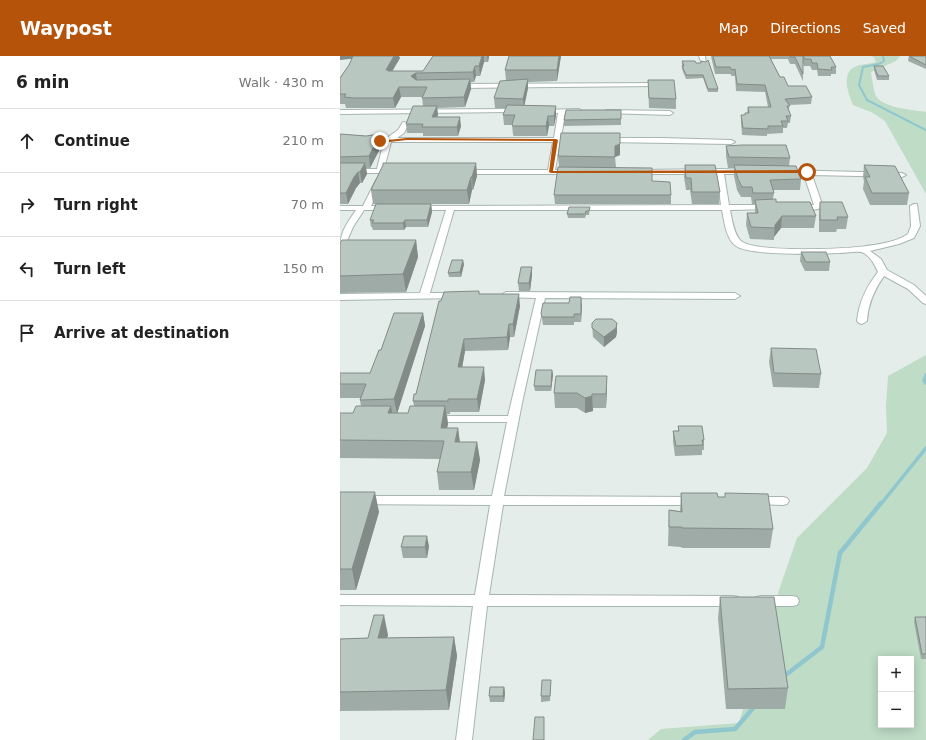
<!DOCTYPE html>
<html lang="en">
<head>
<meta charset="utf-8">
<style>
  :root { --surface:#fff; --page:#f2f2f2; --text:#222; --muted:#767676; --line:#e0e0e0; --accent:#b45309 }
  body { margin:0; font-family:"DejaVu Sans",sans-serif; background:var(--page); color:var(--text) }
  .controls { position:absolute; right:12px; bottom:12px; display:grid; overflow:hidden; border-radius:0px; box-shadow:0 2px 10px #0003 }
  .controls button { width:36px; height:36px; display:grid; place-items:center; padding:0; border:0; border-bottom:1px solid var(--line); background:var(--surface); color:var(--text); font:20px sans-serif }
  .stop { position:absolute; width:12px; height:12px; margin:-9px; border:3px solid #b45309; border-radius:50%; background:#fff }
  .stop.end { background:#b45309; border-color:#fff; box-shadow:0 1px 4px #0008 }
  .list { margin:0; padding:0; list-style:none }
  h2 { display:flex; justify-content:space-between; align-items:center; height:52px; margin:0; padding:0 16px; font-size:17px }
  h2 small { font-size:13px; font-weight:400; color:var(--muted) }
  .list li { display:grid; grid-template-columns:26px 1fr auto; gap:12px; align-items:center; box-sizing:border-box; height:64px; padding:0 16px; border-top:1px solid var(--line) }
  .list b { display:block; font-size:15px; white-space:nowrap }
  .list em { font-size:13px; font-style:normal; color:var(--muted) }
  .icon { flex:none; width:22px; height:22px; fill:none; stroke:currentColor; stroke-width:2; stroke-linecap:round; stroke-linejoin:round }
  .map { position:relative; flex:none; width:586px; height:684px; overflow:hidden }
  header { display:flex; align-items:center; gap:24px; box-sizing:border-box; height:56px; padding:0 20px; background:var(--accent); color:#fff }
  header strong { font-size:19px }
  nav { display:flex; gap:22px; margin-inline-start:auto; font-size:14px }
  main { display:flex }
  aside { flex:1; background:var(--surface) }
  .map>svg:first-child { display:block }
  .green { fill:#bedcc6; fill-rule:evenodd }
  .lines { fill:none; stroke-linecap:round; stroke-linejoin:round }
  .stream-far2 { stroke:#90c6ce; stroke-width:2 }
  .stream-far1 { stroke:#90c6ce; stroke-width:3.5 }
  .stream { stroke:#90c6ce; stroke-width:4.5 }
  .street-casing { stroke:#a7b5b0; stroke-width:2 }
  .street { fill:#fff; fill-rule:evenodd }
  .wall { fill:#9faba6 }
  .shaded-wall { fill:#828b87 }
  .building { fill:#b9c7c1; stroke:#828b87 }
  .route { fill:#b45309 }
</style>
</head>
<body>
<header>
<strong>Waypost</strong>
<nav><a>Map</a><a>Directions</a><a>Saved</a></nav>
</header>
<main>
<aside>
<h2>6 min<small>Walk · 430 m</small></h2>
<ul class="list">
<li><svg class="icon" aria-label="ahead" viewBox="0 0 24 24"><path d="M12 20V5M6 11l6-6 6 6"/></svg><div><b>Continue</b></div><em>210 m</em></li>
<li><svg class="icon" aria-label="right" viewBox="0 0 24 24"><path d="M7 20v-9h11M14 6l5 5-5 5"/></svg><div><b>Turn right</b></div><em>70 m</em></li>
<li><svg class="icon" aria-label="left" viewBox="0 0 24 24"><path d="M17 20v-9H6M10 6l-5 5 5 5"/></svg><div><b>Turn left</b></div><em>150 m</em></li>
<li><svg class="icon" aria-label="arrive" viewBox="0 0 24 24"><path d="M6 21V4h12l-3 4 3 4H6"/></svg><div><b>Arrive at destination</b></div></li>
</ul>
</aside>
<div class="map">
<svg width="586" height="684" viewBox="0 0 586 684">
  <rect width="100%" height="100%" fill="#e4ede9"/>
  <path class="green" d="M530,0H560L556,5L531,16C532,23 533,31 535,38C540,52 573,54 586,56V138L545,65L531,56L513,49C508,37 500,16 517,10C522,8 530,8 536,6L534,1Z
    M586,299V684H308L321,673L399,667L415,612L429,579L439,534L457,482L527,412L547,377L546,350L548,320ZM541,603H571V669H541Z"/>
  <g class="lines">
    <path class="stream-far2" d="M543,0L544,5L539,8L523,11L519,29L527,44L586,74"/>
    <path class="stream-far1" d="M586,319L584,325L586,327
      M541,448L586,392"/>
    <path class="stream" d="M443,621L482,591L500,497L541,447
      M344,684L355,676L395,673L415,650"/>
    <defs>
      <path id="street" d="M359,0H365L366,8H362Z
        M320,27L321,28L318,30L117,32L114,30L117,28Z
        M179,53L182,55L181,56L0,58V54Z
        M239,53L242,55L241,56L225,57L221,82H235L239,84L235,86H220L215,114H231L235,116L234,118H123L119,116L123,114H208L213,86H51L44,113H58V117H0V113H37L44,84L58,74L63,66L69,67L64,77L57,82H214L218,57H201L198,55L199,54Z
        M267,54L330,55L333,57L330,59L265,57V55Z
        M263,82H322L391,84L395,86L391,88L266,86L262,84Z
        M380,113L407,114L411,116L407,118H384L389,149H430L434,151L430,153L390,154C392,163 394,179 401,185C415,197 507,193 527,190C540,188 556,186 568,178L571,170L570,150L574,148H577L580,170L574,182L559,188L530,195L541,203L547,214L574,229L586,240V248L583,247L568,233L544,220C534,234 528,248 527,265L522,268L519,267L517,265C519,246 526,231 538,216C535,209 529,198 521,196C515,195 505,197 499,197C479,198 411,200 396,190C386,183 384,164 382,154H114L90,237H116L121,240L119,242L0,244V238L80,237L106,154H74L73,152L74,150L381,149L377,118H299L295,116L299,114Z
        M442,114L562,117L566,119L562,121L472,119L483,151C478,155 458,155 453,151L454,149H474L464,119L445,118L441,116Z
        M36,124H42L43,126L31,150H50L54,152L50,154H24L13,171L4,192L0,195C0,176 6,169 16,154H0V150H23Z
        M166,236L395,237L400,240L395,243L205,242L182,347L164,440L355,441L359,442L361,445L359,448L355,449H163L149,539L393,540L398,541L400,545L398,549L393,550H147L132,684H116L133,550L0,549V539H135L150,449L0,448V440H152L167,366H93L89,365L87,363L89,361L93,360H168L196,242L163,241L161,239Z
        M415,441H443L447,442L449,445L447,448L443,449L411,448L409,445L411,442Z
        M421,540H452L457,541L459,545L457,549L452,550H421L416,549L414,545L416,541Z"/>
    </defs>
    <use href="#street" class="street-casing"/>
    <use href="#street" class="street"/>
  </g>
  <path class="wall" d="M0,0L60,2L52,15H83L93,0H149L148,6H144L140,20H136L134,26H131V33L125,51L97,52L98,59L97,61L121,70L118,80H83V77H67L66,68L83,50L82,41H61L55,52H6L5,48H0V22L9,9L12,3Z
    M169,0H223H221L217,25L188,26V32L184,49L216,60L214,70H209L207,80H174L173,79L172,69H164L163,59L166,52H155L154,42L166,25L165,14Z
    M371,0H490L496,11V18H491V20H478L477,14H472L470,10H464L463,7V25L455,8H450L448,3H431L440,21L448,30L472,41L471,48L449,49V55L451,60L450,67H448L447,72H443V77L427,78V80L402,79L401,66V59H405V57H407L408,51H428L425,36L396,35L395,20H392L390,18H375Z
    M569,0H586V13L568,5Z
    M342,5L356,7H361V5L378,33V36H368L363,22L346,23L342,13Z
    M534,10L549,20V24H537L534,14Z
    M308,24L336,43V53L309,52Z
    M281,54V69L224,70V64Z
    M0,78L26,80L40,78L42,89L30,112H26L27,118L22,127H20L16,132L8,148H0Z
    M386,90L450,102L449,110L461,123L460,134H433L434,137L433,143L436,146L476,160L474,172H441L434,181V184L410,183L406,169L407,157H415V148H412L411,141H401L397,134L394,120V112H388L386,100Z
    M280,99L275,101L276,111L312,125L331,139V148H215L214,139L219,111L218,100Z
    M136,107L137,120L133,134H132L129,148H33L31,134Z
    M345,109L380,136L379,148H352L350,134H346L344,121Z
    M524,109L569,137L567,149H530L523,133L524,125L523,121Z
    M480,146L508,161L506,173H497L496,176H479V158Z
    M91,148L92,156L88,171H66L64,174H33L32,171H31L30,164Z
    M250,151L249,159H246L245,162H228L227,158Z
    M76,184L78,201L66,236L0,237V187Z
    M461,196L490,206L489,215H465L460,205Z
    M124,208L121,221H109L108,217Z
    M192,211V219L190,235H179L178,227Z
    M139,235V238L180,250L174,281H170L168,294L125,295L122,311L145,324L139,356H110V358H107L108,368L107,372H118L120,386H137L140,404L134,434H99L97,416L100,403L0,402V357H13L21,350L20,344L21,342H0V317H30L41,294L83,257L85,270L57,357H68L74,350L73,345L76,338Z
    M242,249L241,266H234V269H203L201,257Z
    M252,267L277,276L276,281L264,291L253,281Z
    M431,292L481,318L479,332L433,331L429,306Z
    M212,314L213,319L211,335H195L194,330Z
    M267,320L266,352H253V355L245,357L237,352H215L214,337Z
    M338,370L364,384V394H362V399L335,400L333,385V375H338Z
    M0,436L39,456L16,534H0Z
    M341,437L378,441L433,473L430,492H342L341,491L328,490L329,454L340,455Z
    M89,490L87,502H63L61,491Z
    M380,541L448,632L445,653H386L378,562Z
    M575,561H586V603H581L574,566Z
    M48,579L47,582L114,581L117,600L109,654L0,655V583L28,582Z
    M211,629L210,645L201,646V640Z
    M164,631L165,637L164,646H150L149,640Z"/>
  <path class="shaded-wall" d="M0,0H18V2L0,4Z
    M54,0H59L60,2L49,21L46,14Z
    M142,0H144V6L140,20L139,10Z
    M147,0H149L148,6Z
    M219,0H221L217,25V14Z
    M135,10L136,20L134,26L133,16Z
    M76,17L77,26L71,20Z
    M130,23L131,33L125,51L124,41Z
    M188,23V32L184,52L183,43Z
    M59,31L61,41L55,52L53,42Z
    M97,50L98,59L93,70L92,61Z
    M216,50V60L214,70V60Z
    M208,60L209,70L207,80L206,70Z
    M120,61L121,70L118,80L117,71Z
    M280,77V99L275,101V90Z
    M40,78L42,89L30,112L29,100Z
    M25,107L27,118L22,127L20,116Z
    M136,107L137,120L133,134L132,121Z
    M18,116L20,127L16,132L8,148L6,137L14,121Z
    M131,121L132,134L129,148L127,134Z
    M91,148L92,156L88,171L87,164Z
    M442,160L441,172L434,181L435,169Z
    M65,164L66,171L64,174L63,167Z
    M76,184L78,201L66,236L63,218Z
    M123,204L124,208L121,221L120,216Z
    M192,211V219L190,235L189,227Z
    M179,238L180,250L174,281L173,268Z
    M241,241L242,249L241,266Z
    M83,257L85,270L57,358L54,343Z
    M277,267V276L276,281L264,291V281Z
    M169,268L170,281L168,294L167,281Z
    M124,283L125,295L120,324L118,311Z
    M144,311L145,324L139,356L137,343Z
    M212,314L213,319L211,335V330Z
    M267,320V334L266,352V338Z
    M252,338L253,355L245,357V342Z
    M51,350L54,368L48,357Z
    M105,350L108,368L104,385L101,372Z
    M118,372L120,389L115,386Z
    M137,386L140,404L134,434L131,416Z
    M35,436L39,456L16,534L12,513Z
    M87,480L89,490L87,502L85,491Z
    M44,559L48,579L42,601L38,582Z
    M114,581L117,600L109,654L106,634Z
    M164,631L165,637L164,646L163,640Z"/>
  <path class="building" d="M13,0H54L46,14H48V15H83L93,0H142L139,10H135L133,16L76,17L71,20L76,24L130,23L124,41L82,42L87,31H59L53,42H14L4,41L6,38H0V22L9,9Z
    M169,0H219L217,14H165Z
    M373,0H429L440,21H444L448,30H466L472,41L445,43L450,50H447L451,60H446L448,65H441L443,70H428V73L403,72L401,59H405V57H409L408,51H431L425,29L397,28L395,13L392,14L390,11H376Z
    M450,0H463V18L455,1H450Z
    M463,0H490L496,11H491L492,14L478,13L477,7H472L471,3H465Z
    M569,0H586V9Z
    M368,4L378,33H368L363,19H346L342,10H344L342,5H355L356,7H361V5L366,6Z
    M534,10H543L549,20H538Z
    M188,23L183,43L154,42L160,25Z
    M308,24H334L336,43L309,42Z
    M167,49L216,50L214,60H208L206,70H173L172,68L175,59H163Z
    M73,50H97L92,61H120L117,71H82L83,68H66Z
    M226,54H281V63L224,64Z
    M221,77H280V88L275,90V101L218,100Z
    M0,78L26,80L40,78L29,100L0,101Z
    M402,89H446L450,102L389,101L386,90Z
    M0,107H25L20,116H18L14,121L6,137H0Z
    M43,107H136L132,121H131L127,134H31L43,109Z
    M345,109H375L380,136H352L351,122H346Z
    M394,109L456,110L461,123L430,124L434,137H413L412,131H402L398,123Z
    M524,109L555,110L569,137H532L525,121H530Z
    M218,111L312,112V125L330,126L331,139H214Z
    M436,143V146H470L476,160H442L435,169V172L411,171L407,157H418L415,144Z
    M480,146H502L508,161H497L498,164H480Z
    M36,148H91L87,164H65L63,167H32L34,164H30Z
    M229,151H250L249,155H246L245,158H227Z
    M2,184H76L63,218L0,220V187Z
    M461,196H486L490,206H466Z
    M112,204H123L120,216L108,217Z
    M181,211H192L189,227H178Z
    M139,235V238H179L173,268H169L167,281L124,283L118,311H144L137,343H108V345H73L74,338H76L99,245H101L104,236Z
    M230,241H241V258H234V261H202L201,257L203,247H229Z
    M54,257H83L54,343L20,344L26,328H0V317H30L39,294H41Z
    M256,263H272L277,267L276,272L264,281L252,272V267Z
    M431,292L476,293L481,318L434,317Z
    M196,314H212L211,330H194Z
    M216,320H267L266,338H252V340L245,342L237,337H214Z
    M16,350H51L48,357H68L70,350H105L101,372H118L115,386H137L131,416H97L104,385L0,384V357H13Z
    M338,370H362L364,384H362L363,389L336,390L333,375H339Z
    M0,436H35L12,513H0Z
    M341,437H377L378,441H385V437L428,438L433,473L342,472V471H329V454L342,456Z
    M64,480H87L85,491H61Z
    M380,541H434L448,632L388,633Z
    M34,559H44L38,582L114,581L106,634L0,636V583L28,582Z
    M575,561H586V598H582Z
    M202,624H211L210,640H201Z
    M150,631H164L163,640H149Z
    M195,661H204V684H193Z"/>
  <path class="route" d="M67,82L216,83L218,84L213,115L467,114L469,116L467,117H211L209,116L213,85L67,84L40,87L38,85Z"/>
</svg>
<div class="controls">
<button>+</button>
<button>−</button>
</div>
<div class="stop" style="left:467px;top:116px"></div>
<div class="stop end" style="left:40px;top:85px"></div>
</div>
</main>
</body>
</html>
